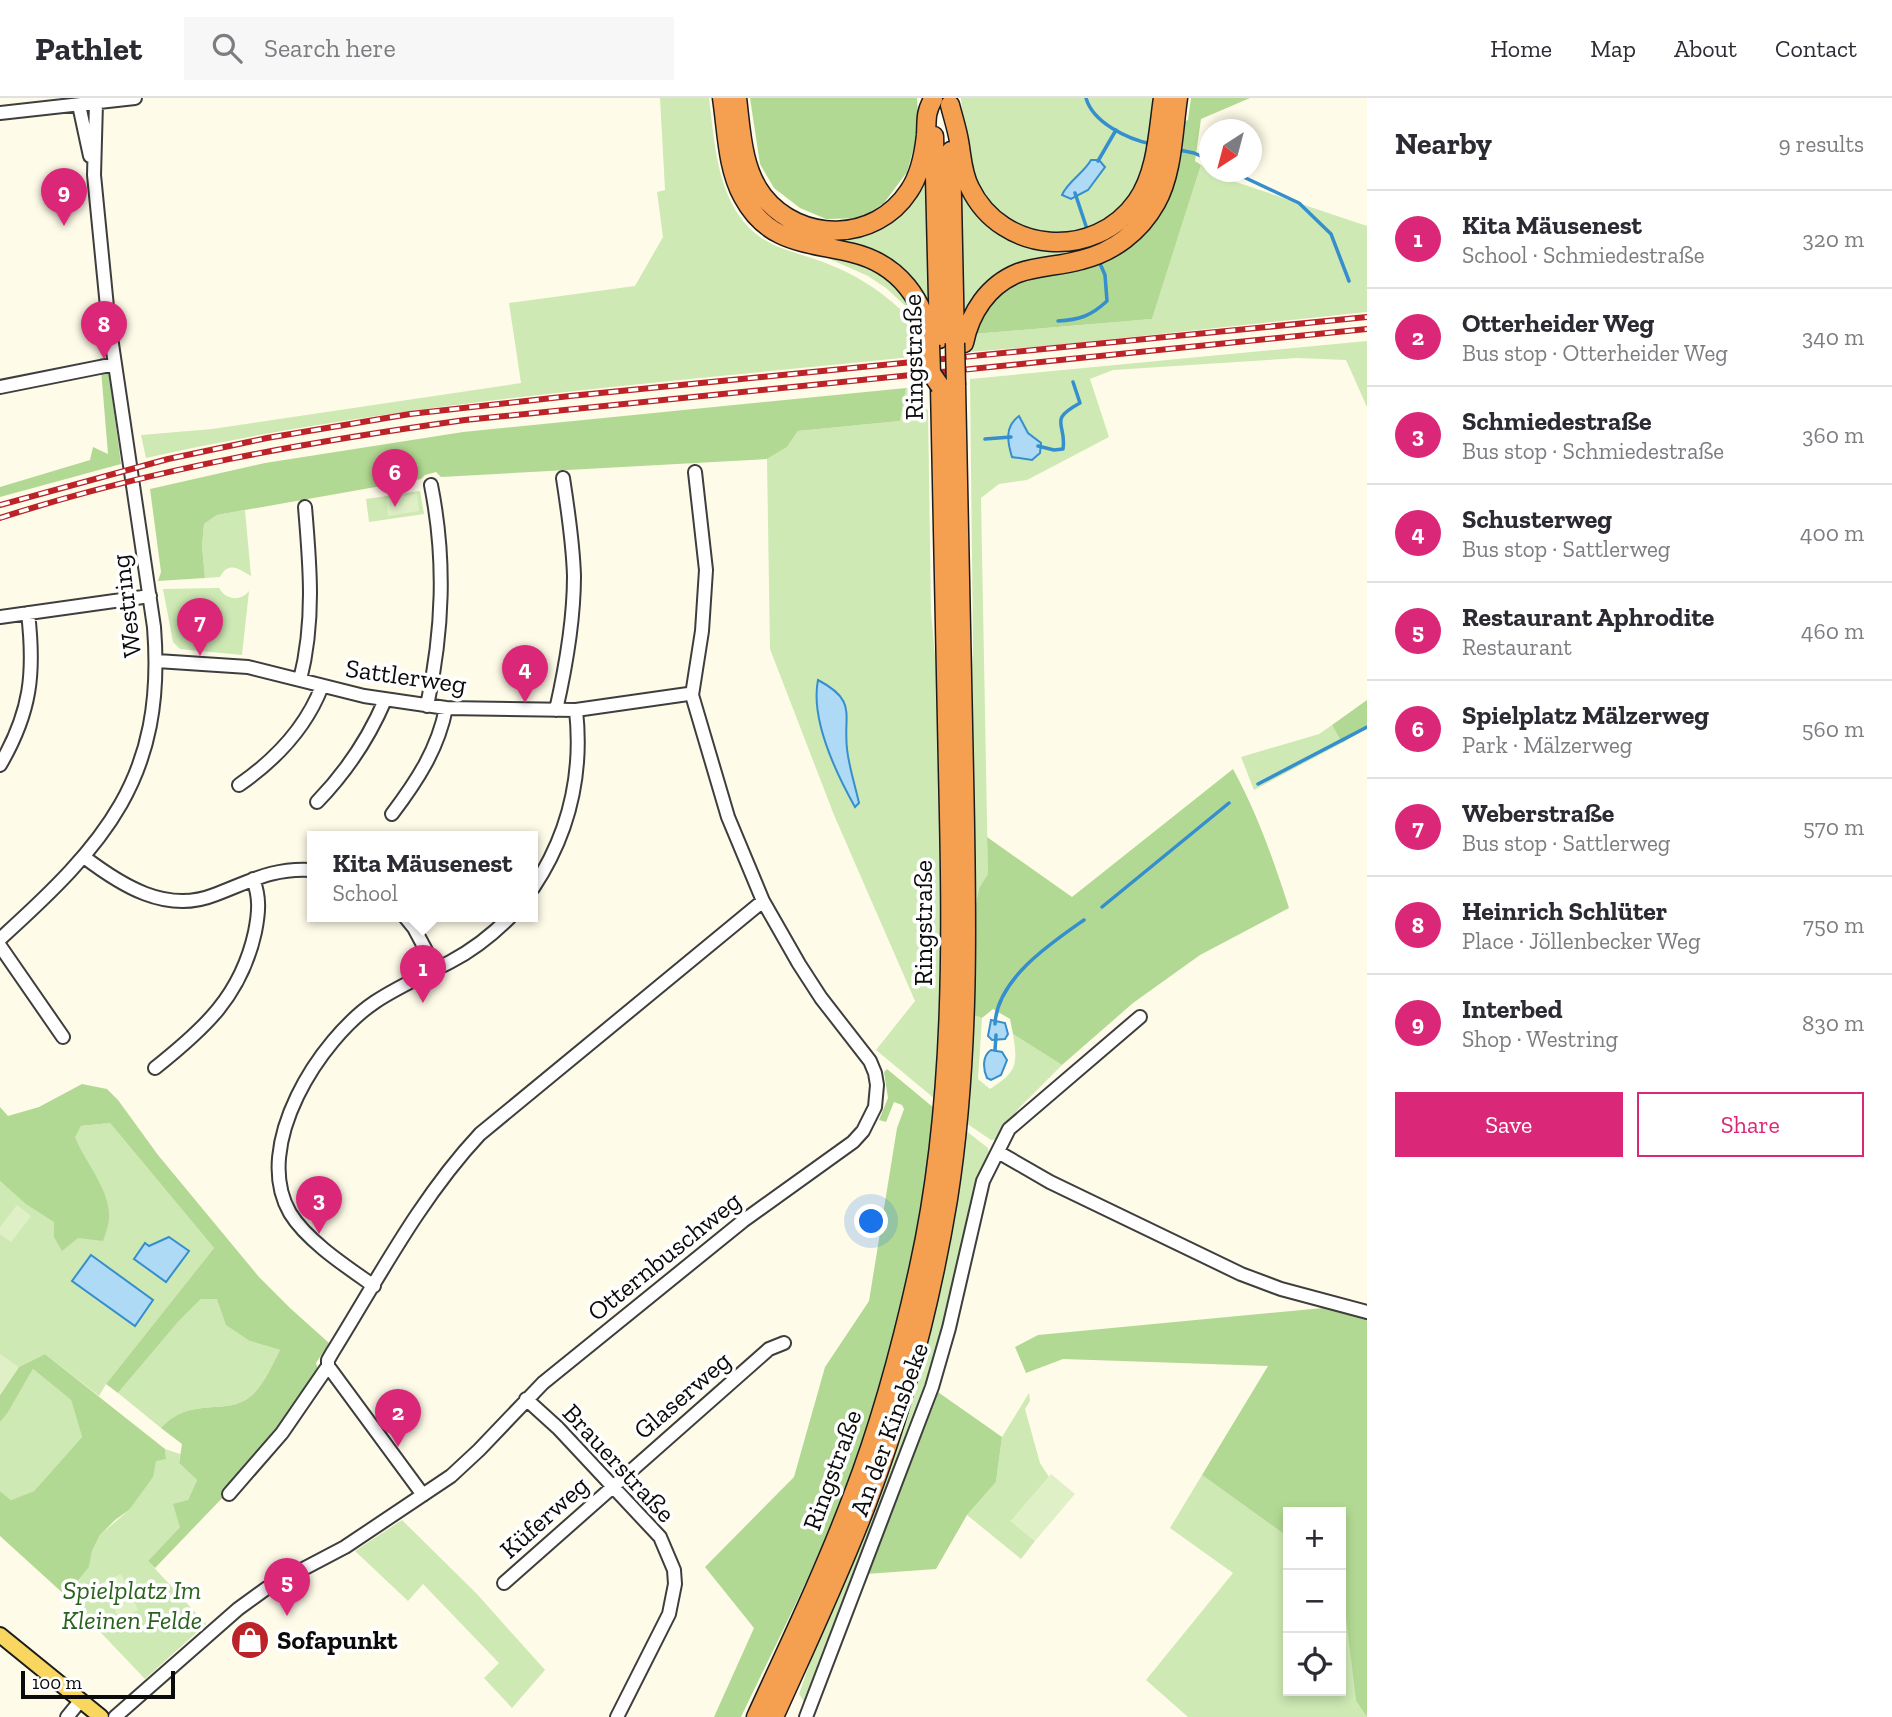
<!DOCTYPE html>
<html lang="en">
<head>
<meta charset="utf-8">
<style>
  :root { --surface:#fff; --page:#f7f7f7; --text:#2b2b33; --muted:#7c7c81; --line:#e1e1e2; --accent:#db2777 }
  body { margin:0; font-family:"Zilla Slab",serif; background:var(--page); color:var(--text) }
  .controls { position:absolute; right:21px; bottom:21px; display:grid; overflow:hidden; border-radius:0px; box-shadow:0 4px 10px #0003 }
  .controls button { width:63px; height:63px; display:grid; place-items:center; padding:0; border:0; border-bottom:2px solid var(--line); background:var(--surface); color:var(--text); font:35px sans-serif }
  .compass { position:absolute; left:1199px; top:21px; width:63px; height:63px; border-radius:50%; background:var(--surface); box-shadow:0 4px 10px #0003; rotate:216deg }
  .scale { position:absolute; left:21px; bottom:18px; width:154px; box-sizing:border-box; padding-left:7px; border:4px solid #0b0b0b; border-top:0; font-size:19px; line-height:24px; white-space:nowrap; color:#0b0b0b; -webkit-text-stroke:5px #fff; paint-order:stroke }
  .you { position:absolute; left:872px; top:1124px; width:24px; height:24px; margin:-18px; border:5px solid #fff; border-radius:50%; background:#1a73e8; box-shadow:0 0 0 10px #1a73e833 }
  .badge { display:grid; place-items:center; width:46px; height:46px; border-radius:50%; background:var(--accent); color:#fff; font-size:23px; font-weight:700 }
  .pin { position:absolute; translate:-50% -58px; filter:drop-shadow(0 2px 4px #0008) }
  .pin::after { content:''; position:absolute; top:37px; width:24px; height:21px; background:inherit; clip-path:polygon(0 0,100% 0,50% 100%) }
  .popup { position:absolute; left:307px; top:733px; width:231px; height:91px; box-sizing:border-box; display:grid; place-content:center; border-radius:0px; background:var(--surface); filter:drop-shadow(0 2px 5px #0005); font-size:23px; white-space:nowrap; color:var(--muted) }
  .popup b { font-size:26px; color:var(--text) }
  .popup::after { content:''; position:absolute; left:50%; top:100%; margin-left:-14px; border:14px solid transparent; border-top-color:var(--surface) }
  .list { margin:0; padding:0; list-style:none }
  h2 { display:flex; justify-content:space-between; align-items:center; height:91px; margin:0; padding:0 28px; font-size:30px }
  h2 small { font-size:23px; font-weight:400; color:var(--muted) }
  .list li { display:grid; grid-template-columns:46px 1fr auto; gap:21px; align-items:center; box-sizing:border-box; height:98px; padding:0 28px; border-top:2px solid var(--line) }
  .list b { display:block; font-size:26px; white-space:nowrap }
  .list p { margin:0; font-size:23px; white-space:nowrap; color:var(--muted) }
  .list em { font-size:23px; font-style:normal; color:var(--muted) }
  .actions { display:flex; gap:14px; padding:21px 28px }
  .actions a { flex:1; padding:16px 0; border:2px solid var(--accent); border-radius:0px; text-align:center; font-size:24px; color:var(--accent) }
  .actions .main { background:var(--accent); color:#fff }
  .icon { flex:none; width:38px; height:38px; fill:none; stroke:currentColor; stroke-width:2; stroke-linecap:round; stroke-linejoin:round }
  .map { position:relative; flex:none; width:1367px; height:1619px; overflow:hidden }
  header { display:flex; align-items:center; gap:42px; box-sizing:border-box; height:98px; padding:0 35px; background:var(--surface); border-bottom:2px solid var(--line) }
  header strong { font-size:33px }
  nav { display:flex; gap:38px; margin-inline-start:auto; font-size:24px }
  .search { width:490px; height:63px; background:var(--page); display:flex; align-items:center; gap:18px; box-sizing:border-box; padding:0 24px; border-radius:0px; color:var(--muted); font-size:26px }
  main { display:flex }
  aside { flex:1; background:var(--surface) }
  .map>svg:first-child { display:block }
  .green { fill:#cee9b4 }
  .forest { fill:#b2d993 }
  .pitch { fill:#e0f0c6 }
  .water { fill:#aedaf6; stroke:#358ecd; stroke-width:2 }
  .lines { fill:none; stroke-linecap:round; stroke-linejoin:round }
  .stream { stroke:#358ecd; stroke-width:3.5 }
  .minor-casing { stroke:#3e3e3e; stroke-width:16 }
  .major-casing { stroke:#1c1c1c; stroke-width:18 }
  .highway-casing { stroke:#1c1c1c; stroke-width:21 }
  .minor { stroke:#fff; stroke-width:12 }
  .major { stroke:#f9d65f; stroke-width:14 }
  .highway { stroke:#f59f51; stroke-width:18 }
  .rail-casing { stroke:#bb2328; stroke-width:6 }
  .rail { stroke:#fff; stroke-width:3.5; stroke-dasharray:10; stroke-linecap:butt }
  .highway-bridge-casing { stroke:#1c1c1c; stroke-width:21; stroke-linecap:butt }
  .highway-bridge { stroke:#f59f51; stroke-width:18 }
  .labels { text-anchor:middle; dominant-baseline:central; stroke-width:7; stroke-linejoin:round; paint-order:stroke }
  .street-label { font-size:26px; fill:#0b0b0b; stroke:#fff }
  .park-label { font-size:26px; font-style:italic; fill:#29621c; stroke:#fff }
  .poi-label { font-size:26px; font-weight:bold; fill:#0b0b0b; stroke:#fff; text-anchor:start }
</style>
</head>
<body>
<header>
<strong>Pathlet</strong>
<div class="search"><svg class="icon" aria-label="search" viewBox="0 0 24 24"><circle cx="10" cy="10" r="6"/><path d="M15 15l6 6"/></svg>Search here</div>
<nav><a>Home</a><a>Map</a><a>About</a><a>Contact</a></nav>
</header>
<main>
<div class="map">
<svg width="1367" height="1619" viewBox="0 0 1367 1619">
  <rect width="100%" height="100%" fill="#fffbe9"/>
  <path class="green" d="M660,0H709C714,39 716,85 740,119C764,152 794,152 828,166C856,177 878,191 900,211C905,216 912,220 915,227C920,237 920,247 921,258C662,285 401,303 146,360L141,337L212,331L521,285L509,205L635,188L663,139L657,94L665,92Z
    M961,0H1156C1151,31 1148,65 1133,93C1100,154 1002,147 976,84C965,58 963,28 961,0Z
    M738,48L776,118L876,130L929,53L932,224L911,185L788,135L756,110Z
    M1201,67L1208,69L1210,74H1215L1227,81L1367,128V214L1057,247L969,254L973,236L1152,221Z
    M957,74L978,114L1083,149L1084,155L961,230Z
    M744,109L852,160L900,187L914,216L886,190L868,178L823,158L799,153L769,139Z
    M1367,243V309L1346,262L1297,260L1113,272L1090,281L1109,339L1027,382L999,386L981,400L988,777L979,790L975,811L970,603L973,550L970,281Z
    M921,285V307L928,312L931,514L940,614L944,785L935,1001L876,952L915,903L834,717L770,551L767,361L787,349L798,333L900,323L906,290Z
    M420,393L424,416L369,424L366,401Z
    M245,412L251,478C240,472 229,462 220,479L205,480L202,448L204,426L217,417Z
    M219,490C226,502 240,504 249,493L242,557L180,551L173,544L163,491Z
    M1332,627L1342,645L1254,692L1241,659L1319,636Z
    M973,917L982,920L978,981L990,991C1017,974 1018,967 1013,936L1062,967L1018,1011L998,1041L991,1042L966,1025Z
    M110,1025L214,1150L106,1286L99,1298L45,1256L19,1269L0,1297V1083L26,1105L81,1028Z
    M965,1032L988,1050L989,1059L978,1080L946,1217L921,1299L807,1608L799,1596L818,1542Z
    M201,1201H217L250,1243L280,1252C272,1267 264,1287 251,1298C227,1319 191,1297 161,1330L118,1295L178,1224Z
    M33,1271L71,1302L82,1339L34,1393L11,1402L0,1393V1324L7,1316Z
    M1029,1295L1030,1303L1025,1311L1040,1365L1049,1379L1011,1423L1035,1443L1021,1461L967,1417L996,1384L1002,1339Z
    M165,1351L180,1356L179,1365L197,1382L188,1402L180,1429L148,1463L206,1526L145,1581L66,1498L89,1469L92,1453L100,1437L129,1412L156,1362L166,1361Z
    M1202,1377L1288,1439V1593H1341L1342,1478L1356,1603L1367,1619H1188L1146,1582L1233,1475L1170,1430Z
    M402,1422L477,1496L545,1572L512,1610L484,1580L499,1565L423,1486L408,1503L355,1453Z"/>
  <path class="forest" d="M750,0H917L919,31L907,74L884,105L861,120L826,121L800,110L774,90L760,66Z
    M1191,0H1250L1201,21L1195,63L1201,67L1152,221L973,236L986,207L1015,184L1125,150L1182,25L1188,22Z
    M107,259L121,366L0,399V389L90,362L93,349L108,356L100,260Z
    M906,290L900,323L798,333L787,349L767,361L441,379L436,374L425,377L421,381L217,417L204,426L202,448L205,480L158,483L161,474L150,391L265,365L463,334Z
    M1367,602V630L1342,645L1332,627Z
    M1233,671C1257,715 1274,763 1289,810L1200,857L1133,905L1062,967L1013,936L1010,921L993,911L982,920L973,917L976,863L975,811L979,790L988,776L987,739L1072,799Z
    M887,971L934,1010C922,1124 898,1244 860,1352C828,1445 783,1531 741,1619H714L754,1530L705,1469L794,1379L825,1269L869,1203L897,1030L904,1011L902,1007L894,1004L886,1024L879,1022L888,1000L884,974Z
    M82,986L107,991L118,1002L158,1057L259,1179L290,1210L329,1245L316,1265L318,1271L273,1338L227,1395L155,1470L148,1463L180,1429L173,1406L188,1402L197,1382L179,1365L182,1346L161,1330C191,1297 227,1319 251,1298C264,1287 272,1267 280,1252L250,1243L226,1227L217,1201H201L178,1224L118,1295L106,1286L214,1150L110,1025L81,1028L75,1039C85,1065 111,1092 109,1121C108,1129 105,1137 103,1143L78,1140L62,1153L54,1139V1124L26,1106L0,1083V1009L8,1018L39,1009Z
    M1334,1209L1367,1218V1619L1356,1603L1341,1478V1414H1288V1439L1202,1377L1268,1268L1063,1261L1026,1275L1015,1249L1038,1237Z
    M45,1256L165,1351L166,1361L156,1363L153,1379L129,1412L115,1422L100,1437L92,1453L89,1469L66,1498L0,1438V1393L11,1402L34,1393L82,1339L71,1302L33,1271L7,1316L0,1324V1297L19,1269Z
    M935,1292L1002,1339L996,1384L967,1417L936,1471L866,1476Z"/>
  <path class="pitch" d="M417,395L419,413L388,418L386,401Z
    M17,1107L31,1118L11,1144L0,1136V1129Z
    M0,1256L19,1269L0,1297Z
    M1051,1376L1075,1396L1035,1443L1011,1423Z
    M121,1476L138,1512L119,1521L102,1485Z"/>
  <path class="water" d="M1091,62H1099L1105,69L1088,92L1071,101L1062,97C1068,83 1083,76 1091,62Z
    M1019,318L1028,335L1041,345L1040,355L1032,362L1012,359C1007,343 1005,328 1019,318Z
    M818,582C858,603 843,616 847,651C849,669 855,687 859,705L855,709C836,675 810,622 818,582Z
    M991,922L1005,925L1008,936L1005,941L992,942L988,938Z
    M991,952L1002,954L1007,962L1001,977L991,982L987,980C983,971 982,958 991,952Z
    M169,1139L189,1153L166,1184L134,1161L145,1145L149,1148Z
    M91,1157L153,1202L135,1228L72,1183Z"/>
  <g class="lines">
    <path class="stream" d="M1086,0C1093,25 1128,41 1151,46
      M1179,52L1194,55L1210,62
      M1098,63L1116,32
      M1233,74L1299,105L1331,136L1349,183
      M1075,95L1088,134
      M1058,223C1079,222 1091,218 1107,203L1105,177L1098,161
      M985,341L1011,339
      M1038,348L1054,352L1063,351C1067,325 1047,323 1080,305L1073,284
      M1258,686L1367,629
      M1102,809L1229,705
      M995,926C997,881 1051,845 1084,822
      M995,952L996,937"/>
    <defs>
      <path id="minor" d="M79,7L90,58
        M0,15L135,0
        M0,289L115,266
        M0,519L150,498
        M157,563L248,569L364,598L446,610L576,612L688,596L692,597
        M300,582C315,524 310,467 305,409
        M427,608C443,533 446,462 431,387
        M556,612C566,568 574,523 574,478C573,445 568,412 563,380
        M0,667C31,614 35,575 28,515
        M239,687C275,662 306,630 322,588
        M317,704C347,673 368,642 385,602
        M392,716C417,683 438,651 446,610
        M84,759C121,787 166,816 214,797C249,784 273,769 313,772
        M533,790C569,736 583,676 576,612
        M405,819L414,830L436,871
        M0,841C105,746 166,680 154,529L108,219L94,77L96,5
        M0,848L63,939
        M155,970C204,931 241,898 255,834C259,814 260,799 253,781
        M998,1054L1050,1084L1241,1176L1281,1191L1367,1214
        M374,1188C347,1169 307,1143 290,1115C251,1048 320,941 375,904C399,888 425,877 450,864C473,852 492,837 510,819
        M328,1268L423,1397
        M526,1301L558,1330L660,1439L674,1472L675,1486L669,1516L617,1619
        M229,1396L282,1335L328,1268V1262L332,1255C378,1181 420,1100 480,1036L763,803
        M504,1485L769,1251L784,1245
        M67,1619L81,1602
        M115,1619L238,1511L267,1490L345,1449L451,1378L479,1352L543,1285L743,1123L853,1044L863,1033L875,1009L877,987L875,975L870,963L821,900L799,866L763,803L728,719L692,597L702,533L706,472L695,374
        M806,1619L932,1289L949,1230L983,1083L1009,1031L1140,919"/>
      <path id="major" d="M0,1537L101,1619"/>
      <path id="highway" d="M722,0C727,33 727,70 743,99C768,146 808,144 853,155C898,166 926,202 930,247
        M737,0C741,32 742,71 763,98C800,145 875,145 909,93C920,77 924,56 926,37C927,21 925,16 933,1
        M950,7C953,19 957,31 959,43C962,59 962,75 970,90C1002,156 1095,163 1137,103C1157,74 1158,34 1163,0
        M934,38L939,241
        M951,53L955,245
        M964,245C970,215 988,187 1018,175C1038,168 1060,168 1081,162C1113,154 1140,134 1156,105C1173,75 1173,33 1178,0
        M756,1619C789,1547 824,1474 852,1400C881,1325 902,1247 919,1169C955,1006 952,838 948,671C945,543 943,416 940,288
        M774,1619C806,1548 839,1478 867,1405C904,1307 931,1204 948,1101C970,961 967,819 964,677C962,547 959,417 956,287"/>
    </defs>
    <use href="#minor" class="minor-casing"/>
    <use href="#major" class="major-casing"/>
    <use href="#highway" class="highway-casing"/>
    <use href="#minor" class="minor"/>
    <use href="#major" class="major"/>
    <use href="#highway" class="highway"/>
    <defs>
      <path id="rail" d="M0,407L168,361L267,340L410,316L570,298L1367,219
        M0,420C151,371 308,344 465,322L1367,231"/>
    </defs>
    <use href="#rail" class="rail-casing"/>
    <use href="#rail" class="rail"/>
    <defs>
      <path id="highway-bridge" d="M955,245L956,287
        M930,247L931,275L940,288"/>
    </defs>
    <use href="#highway-bridge" class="highway-bridge-casing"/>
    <use href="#highway-bridge" class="highway-bridge"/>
  </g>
  <defs>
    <symbol id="shop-disc" viewBox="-11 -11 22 22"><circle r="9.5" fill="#bb2328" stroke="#fff"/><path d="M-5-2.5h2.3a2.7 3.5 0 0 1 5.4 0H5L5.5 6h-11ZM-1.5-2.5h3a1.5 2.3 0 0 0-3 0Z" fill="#fff"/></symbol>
  </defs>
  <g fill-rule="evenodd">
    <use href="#shop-disc" x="228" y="1520" width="44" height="44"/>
  </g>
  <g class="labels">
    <g class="street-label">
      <text transform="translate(913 259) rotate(-91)">Ringstraße</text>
      <text transform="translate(126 508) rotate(-97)">Westring</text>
      <text transform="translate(406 578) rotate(8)">Sattlerweg</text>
      <text transform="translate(923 825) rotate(-90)">Ringstraße</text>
      <text transform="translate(664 1158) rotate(-39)">Otternbuschweg</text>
      <text transform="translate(682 1297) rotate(-41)">Glaserweg</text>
      <text transform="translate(889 1331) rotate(-70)">An der Kinsbeke</text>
      <text transform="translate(619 1365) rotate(47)">Brauerstraße</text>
      <text transform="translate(832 1372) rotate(-70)">Ringstraße</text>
      <text transform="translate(544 1419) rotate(-42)">Küferweg</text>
    </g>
    <g class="park-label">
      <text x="132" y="1492">Spielplatz Im<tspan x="132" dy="30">Kleinen Felde</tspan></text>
    </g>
    <g class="poi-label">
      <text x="277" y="1542">Sofapunkt</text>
    </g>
  </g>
</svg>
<div class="controls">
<button>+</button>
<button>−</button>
<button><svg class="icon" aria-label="locate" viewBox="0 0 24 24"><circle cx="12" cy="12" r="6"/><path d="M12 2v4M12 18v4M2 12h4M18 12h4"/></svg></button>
</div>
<svg class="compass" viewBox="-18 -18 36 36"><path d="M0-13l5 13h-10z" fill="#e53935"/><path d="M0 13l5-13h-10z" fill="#7c7c81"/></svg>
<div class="scale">100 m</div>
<div class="you"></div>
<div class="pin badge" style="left:423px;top:905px">1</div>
<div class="popup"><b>Kita Mäusenest</b>School</div>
<div class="pin badge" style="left:398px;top:1349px">2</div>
<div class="pin badge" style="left:319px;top:1136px">3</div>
<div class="pin badge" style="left:525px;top:605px">4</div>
<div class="pin badge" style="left:287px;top:1518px">5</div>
<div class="pin badge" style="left:395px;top:409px">6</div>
<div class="pin badge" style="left:200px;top:558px">7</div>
<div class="pin badge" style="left:104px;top:261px">8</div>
<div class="pin badge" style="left:64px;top:128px">9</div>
</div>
<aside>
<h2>Nearby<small>9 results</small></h2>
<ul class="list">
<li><span class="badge">1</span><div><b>Kita Mäusenest</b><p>School · Schmiedestraße</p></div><em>320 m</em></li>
<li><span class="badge">2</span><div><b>Otterheider Weg</b><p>Bus stop · Otterheider Weg</p></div><em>340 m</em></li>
<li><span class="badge">3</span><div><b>Schmiedestraße</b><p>Bus stop · Schmiedestraße</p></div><em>360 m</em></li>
<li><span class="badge">4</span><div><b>Schusterweg</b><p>Bus stop · Sattlerweg</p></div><em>400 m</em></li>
<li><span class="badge">5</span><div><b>Restaurant Aphrodite</b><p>Restaurant</p></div><em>460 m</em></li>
<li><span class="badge">6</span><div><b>Spielplatz Mälzerweg</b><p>Park · Mälzerweg</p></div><em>560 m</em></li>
<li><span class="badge">7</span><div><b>Weberstraße</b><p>Bus stop · Sattlerweg</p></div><em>570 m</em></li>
<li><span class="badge">8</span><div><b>Heinrich Schlüter</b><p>Place · Jöllenbecker Weg</p></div><em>750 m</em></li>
<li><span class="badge">9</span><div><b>Interbed</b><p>Shop · Westring</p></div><em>830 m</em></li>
</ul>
<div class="actions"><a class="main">Save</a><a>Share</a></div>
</aside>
</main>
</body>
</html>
